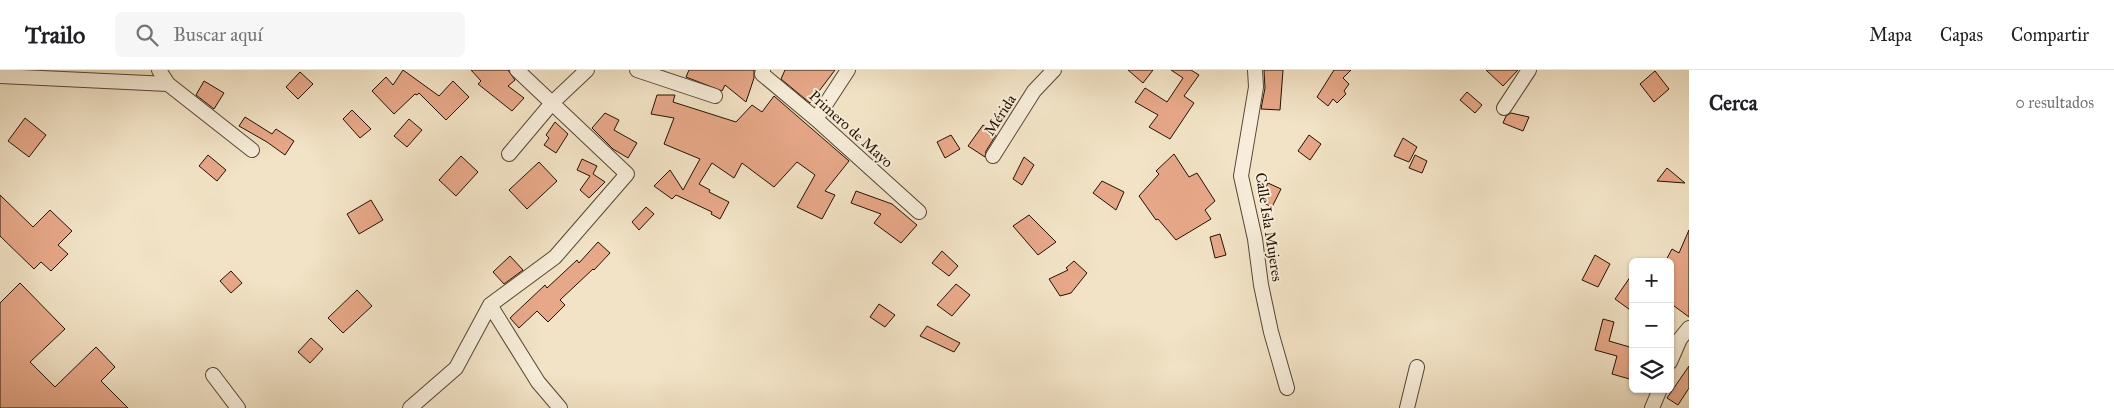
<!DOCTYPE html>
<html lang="es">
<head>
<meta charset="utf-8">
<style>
  :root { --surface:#fff; --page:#f6f6f6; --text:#202124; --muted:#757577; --line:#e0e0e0 }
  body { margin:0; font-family:"IM FELL Great Primer",serif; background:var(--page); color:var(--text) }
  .controls { position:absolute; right:15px; bottom:15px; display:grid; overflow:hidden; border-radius:8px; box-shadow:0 1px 4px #0004 }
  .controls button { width:45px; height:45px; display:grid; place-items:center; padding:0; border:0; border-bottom:1px solid var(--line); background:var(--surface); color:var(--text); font:25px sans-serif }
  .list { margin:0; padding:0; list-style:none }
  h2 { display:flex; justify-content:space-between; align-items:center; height:65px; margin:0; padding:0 20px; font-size:21px }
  h2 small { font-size:16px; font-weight:400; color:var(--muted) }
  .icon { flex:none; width:28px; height:28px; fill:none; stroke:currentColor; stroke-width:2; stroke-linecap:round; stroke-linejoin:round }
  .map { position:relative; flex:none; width:1689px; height:338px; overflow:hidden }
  header { display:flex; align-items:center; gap:30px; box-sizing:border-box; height:70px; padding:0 25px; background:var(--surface); border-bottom:1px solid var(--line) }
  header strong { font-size:24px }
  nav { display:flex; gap:28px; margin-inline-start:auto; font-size:18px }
  .search { width:350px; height:45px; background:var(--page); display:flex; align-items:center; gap:12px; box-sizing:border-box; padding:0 18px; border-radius:8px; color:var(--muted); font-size:19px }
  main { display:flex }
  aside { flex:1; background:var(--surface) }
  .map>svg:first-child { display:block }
  .building { fill:#e7a889; stroke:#231201 }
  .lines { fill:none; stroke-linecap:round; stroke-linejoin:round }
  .street-casing { stroke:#574632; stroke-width:16 }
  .street { stroke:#f7edda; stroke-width:14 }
  .labels { text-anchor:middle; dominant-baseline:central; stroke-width:4; stroke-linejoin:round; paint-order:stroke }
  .street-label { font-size:15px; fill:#231201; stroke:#f7edda }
</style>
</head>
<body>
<header>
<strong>Trailo</strong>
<div class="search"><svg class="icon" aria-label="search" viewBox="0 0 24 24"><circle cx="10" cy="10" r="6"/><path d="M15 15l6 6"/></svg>Buscar aquí</div>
<nav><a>Mapa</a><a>Capas</a><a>Compartir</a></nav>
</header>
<main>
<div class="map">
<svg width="1689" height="338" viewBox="0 0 1689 338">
  <rect width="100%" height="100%" fill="#f2e3c6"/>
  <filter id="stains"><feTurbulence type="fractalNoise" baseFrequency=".004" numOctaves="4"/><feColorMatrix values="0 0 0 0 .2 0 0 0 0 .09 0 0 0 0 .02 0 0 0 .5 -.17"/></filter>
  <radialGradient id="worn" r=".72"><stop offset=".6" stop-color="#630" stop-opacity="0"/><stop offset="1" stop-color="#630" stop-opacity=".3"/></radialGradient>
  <path class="building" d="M403,0L439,26L453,11L469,27L446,50L419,23L417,25L415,24L394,44L372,21L386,7L393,15Z
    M471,0H508L515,10L508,16L524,28L512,41L478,14L481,11Z
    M689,0H754V8L746,32L725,15L722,21L686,7Z
    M785,0H835L810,33L781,9Z
    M1128,0H1153L1143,13Z
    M1171,0H1191L1199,5L1184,26L1194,33L1170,69L1149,57L1158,45L1135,32L1145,18L1167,32L1183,8Z
    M1264,0H1283L1280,40L1261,39L1265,18Z
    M1334,0H1351L1343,8L1349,14L1344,21L1346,24L1337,33L1333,29L1328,36L1317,27Z
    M1486,0H1518L1503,16Z
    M1655,1L1669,19L1654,32L1640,14Z
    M300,2L313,14L298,29L286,17Z
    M204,11L224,23L214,39L196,25Z
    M1467,22L1482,35L1475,43L1460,30Z
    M657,25H675L673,32L736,52L752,35L762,42L774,26L849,91L825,121L835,125L822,149L797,137L815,105L797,92L774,117L742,93L734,108L712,93L699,114L710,120L709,122L729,132L720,149L711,144L712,142L676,125L672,129L654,116L670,100L683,120L700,89L664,74L674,48L651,44Z
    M352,40L371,59L360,68L343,49Z
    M605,43L619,50L614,60L637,73L628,88L613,79L592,58Z
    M1511,43L1529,47L1523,61L1503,53L1506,46Z
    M245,47L272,64L276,59L294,71L285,85L267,72L239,56Z
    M25,48L46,65L29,87L8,71Z
    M409,49L422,60L407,77L394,66Z
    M555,52L568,64L556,83L544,75L549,68L546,65Z
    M983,55L996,65L986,81L985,87L968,76Z
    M951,65L960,79L945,88L937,72Z
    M1309,65L1321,74L1310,90L1298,81Z
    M1403,68L1417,77L1409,92L1394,86Z
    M1174,84L1189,107L1197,103L1215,131L1205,140L1211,149L1176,170L1158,149L1156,150L1139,126L1159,104L1156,101Z
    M208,85L226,100L217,111L199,96Z
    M1415,85L1427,91L1422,103L1409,98Z
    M461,86L478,102L456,126L439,110Z
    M1024,87L1034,95L1022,115L1013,109Z
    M582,89L597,96L593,104L605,112L589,128L580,120L590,106L577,100Z
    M539,92L557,111L527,139L509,120Z
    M1667,98L1685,113L1657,111Z
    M1102,111L1124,122L1116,140L1093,123Z
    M1268,113L1281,119L1272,137L1259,131Z
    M856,121L892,134L917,155L901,173L874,153L881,144L851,133Z
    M0,125L33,157L50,140L72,161L58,175L68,184L51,201L41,192L34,199L0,166Z
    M371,130L383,150L359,164L347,144Z
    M646,137L654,144L639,160L632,152Z
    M1029,145L1056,172L1038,185L1013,156Z
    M1689,160V247L1670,233V192H1665L1672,179L1679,183Z
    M1220,164L1226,185L1215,188L1210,167Z
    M598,172L610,183L594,200L593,199L560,230L565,235L548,252L537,241L519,258L510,248L545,215L547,218L577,190L579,193Z
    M942,181L958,196L949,206L932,193Z
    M1595,185L1610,194L1598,217L1582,210Z
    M510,186L523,200L504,214L493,202Z
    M1074,191L1087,203L1071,223L1060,226L1049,209L1068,200L1066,198Z
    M231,201L242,213L231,223L220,211Z
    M1633,203V242L1615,229Z
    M20,213L65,259L30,292L55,317L96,277L115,297L101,311L128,338H0V233Z
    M956,214L970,225L952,246L937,235Z
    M357,220L372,236L343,263L328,248Z
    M879,234L895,245L885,257L870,247Z
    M1603,249L1614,252L1609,271L1633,278V310L1612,304L1617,286L1595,280Z
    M927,256L960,273L954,282L920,266Z
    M311,268L323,279L310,293L298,282Z
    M1689,296V318L1678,335L1667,328Z"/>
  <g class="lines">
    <defs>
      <path id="street" d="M159,0L168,14L252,80
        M637,0L715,26
        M763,0L762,4L816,49L919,142
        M1255,0L1256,17L1241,106L1255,169L1261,215L1271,262L1287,318
        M0,6L168,14
        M1504,38L1529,0
        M816,49L848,0
        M509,84L552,33L587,0
        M993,86L1034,21L1054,0
        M490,235L538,312L560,338
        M1670,292L1680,269L1689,258
        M213,305L238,338
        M410,338L456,298L490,235L555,187L627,104L517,0
        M1407,338L1417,297
        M1652,338L1660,319"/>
    </defs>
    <use href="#street" class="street-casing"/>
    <use href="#street" class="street"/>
  </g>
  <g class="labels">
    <g class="street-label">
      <text transform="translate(1000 45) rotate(-57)">Mérida</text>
      <text transform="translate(851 59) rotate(42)">Primero de Mayo</text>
      <text transform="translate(1269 157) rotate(81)">Calle Isla Mujeres</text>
    </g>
  </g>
  <rect width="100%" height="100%" filter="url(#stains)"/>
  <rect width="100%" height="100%" fill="url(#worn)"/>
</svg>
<div class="controls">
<button>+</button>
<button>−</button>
<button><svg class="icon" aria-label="layers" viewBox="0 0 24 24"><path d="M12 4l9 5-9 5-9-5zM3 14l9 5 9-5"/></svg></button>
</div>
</div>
<aside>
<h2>Cerca<small>0 resultados</small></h2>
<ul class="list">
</ul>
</aside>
</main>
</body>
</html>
